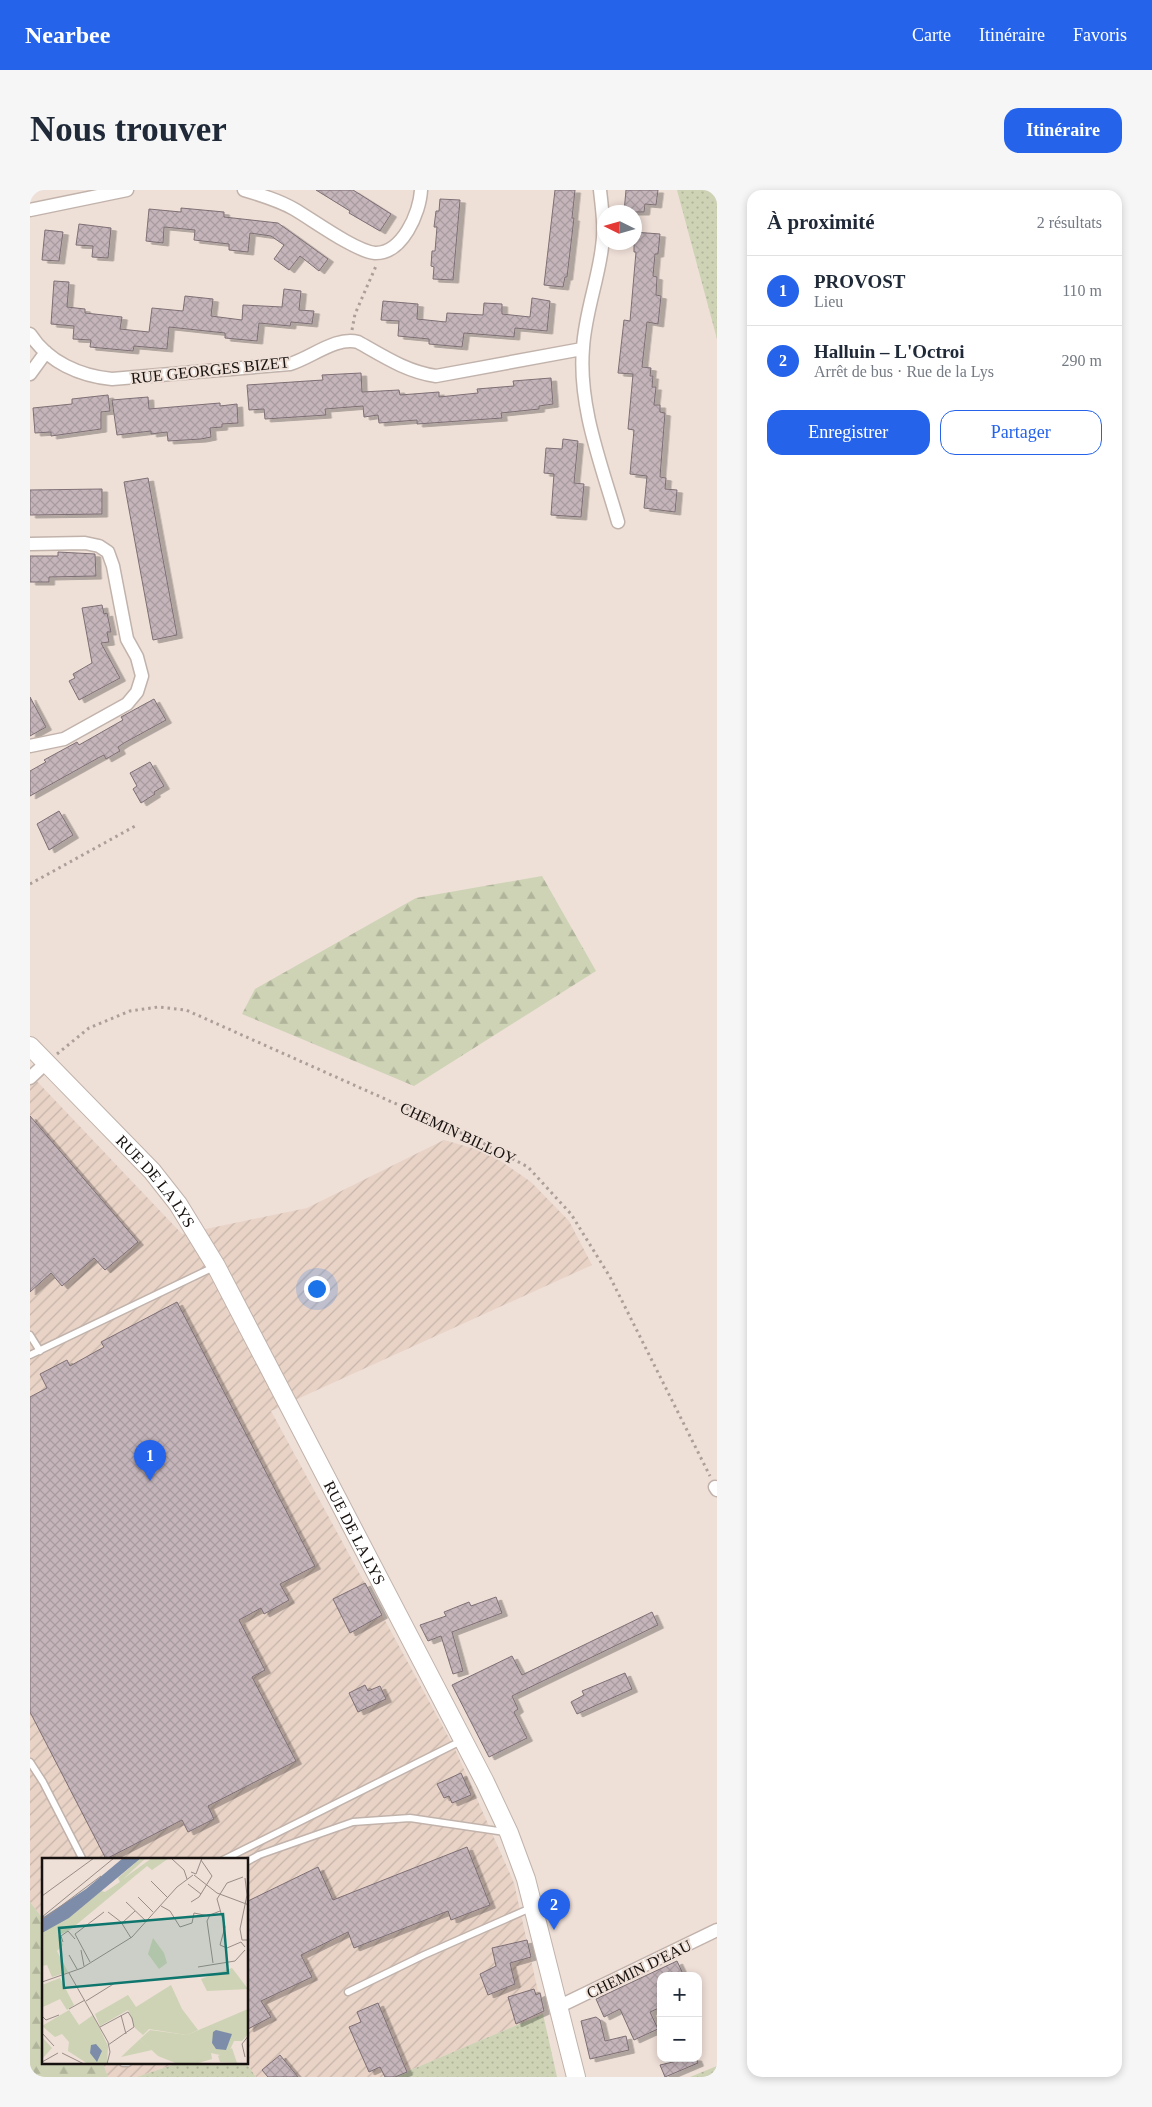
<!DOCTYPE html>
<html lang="fr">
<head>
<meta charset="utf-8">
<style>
  :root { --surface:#fff; --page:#f6f6f7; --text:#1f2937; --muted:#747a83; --line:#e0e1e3; --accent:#2563eb }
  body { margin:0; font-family:Georgia,serif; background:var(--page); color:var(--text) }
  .controls { position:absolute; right:15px; bottom:15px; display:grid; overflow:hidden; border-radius:10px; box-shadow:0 2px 8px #0003 }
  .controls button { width:45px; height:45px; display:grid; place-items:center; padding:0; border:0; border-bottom:1px solid var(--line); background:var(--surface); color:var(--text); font:25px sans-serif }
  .compass { position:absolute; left:567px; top:15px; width:45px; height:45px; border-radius:50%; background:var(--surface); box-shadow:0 2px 8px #0003; rotate:275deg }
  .you { position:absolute; left:286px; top:1098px; width:18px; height:18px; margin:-12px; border:4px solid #fff; border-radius:50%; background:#1a73e8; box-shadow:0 0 0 8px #1a73e833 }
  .badge { display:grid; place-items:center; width:32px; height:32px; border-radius:50%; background:var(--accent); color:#fff; font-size:16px; font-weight:700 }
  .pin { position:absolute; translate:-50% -41px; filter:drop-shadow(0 1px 2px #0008) }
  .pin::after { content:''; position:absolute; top:26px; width:18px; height:15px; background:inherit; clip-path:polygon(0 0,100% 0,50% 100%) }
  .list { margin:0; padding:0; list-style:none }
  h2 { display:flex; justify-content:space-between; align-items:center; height:65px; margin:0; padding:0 20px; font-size:21px }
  h2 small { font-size:16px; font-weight:400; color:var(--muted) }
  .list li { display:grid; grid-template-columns:32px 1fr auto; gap:15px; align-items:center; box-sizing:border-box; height:70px; padding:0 20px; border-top:1px solid var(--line) }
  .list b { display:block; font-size:19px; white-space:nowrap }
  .list p { margin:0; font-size:16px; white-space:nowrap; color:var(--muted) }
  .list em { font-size:16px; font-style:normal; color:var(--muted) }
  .actions { display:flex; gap:10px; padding:15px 20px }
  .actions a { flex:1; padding:11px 0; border:1px solid var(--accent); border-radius:15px; text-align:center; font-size:18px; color:var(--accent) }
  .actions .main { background:var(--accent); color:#fff }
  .map { position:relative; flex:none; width:687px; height:1887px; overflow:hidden; border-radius:15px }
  header { display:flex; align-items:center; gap:30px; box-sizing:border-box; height:70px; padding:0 25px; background:var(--accent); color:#fff }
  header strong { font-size:24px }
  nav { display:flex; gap:28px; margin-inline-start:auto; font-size:18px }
  .intro { display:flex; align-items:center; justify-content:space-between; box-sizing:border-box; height:120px; padding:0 30px }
  h1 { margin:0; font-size:35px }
  .button { padding:12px 22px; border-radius:15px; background:var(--accent); color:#fff; font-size:18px; font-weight:700 }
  main { display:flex; gap:30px; padding:0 30px }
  aside { flex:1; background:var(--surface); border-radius:15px; box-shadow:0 2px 8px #0003 }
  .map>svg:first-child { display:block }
  .industrial { fill:url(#industrial-furrows) }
  .grass { fill:url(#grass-dots) }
  .forest { fill:url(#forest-firs) }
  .building { fill:url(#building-cross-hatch); stroke:#7d6f74; filter:url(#shadow) }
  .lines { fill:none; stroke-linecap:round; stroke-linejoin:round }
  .lane-casing { stroke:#c1b3ab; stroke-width:9 }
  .street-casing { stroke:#c1b3ab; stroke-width:15 }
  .secondary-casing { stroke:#c1b3ab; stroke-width:20 }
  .path { stroke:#ab9f99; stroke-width:3; stroke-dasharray:2.5 4; stroke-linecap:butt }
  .lane { stroke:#fff; stroke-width:6 }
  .street { stroke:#fff; stroke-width:12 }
  .secondary { stroke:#fff; stroke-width:18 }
  .labels { text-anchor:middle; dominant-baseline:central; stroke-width:4; stroke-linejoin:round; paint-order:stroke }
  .street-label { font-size:16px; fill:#17120f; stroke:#eedfd7 }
  .inset-road { fill:none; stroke:#988d87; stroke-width:1 }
  .view { fill:#0f766e; fill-opacity:0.15; stroke:#0f766e; stroke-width:2.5 }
  .inset-edge { fill:none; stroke:#17120f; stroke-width:2.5 }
</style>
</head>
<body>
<header>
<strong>Nearbee</strong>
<nav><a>Carte</a><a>Itinéraire</a><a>Favoris</a></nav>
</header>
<div class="intro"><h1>Nous trouver</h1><a class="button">Itinéraire</a></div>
<main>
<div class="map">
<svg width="687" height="1887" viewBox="0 0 687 1887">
  <defs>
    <pattern id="industrial-furrows" width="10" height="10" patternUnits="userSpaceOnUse" patternTransform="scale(1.25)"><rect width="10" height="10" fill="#e9d3c7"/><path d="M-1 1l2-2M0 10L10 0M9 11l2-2" fill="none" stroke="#c7b4aa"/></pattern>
    <pattern id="grass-dots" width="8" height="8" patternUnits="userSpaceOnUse" patternTransform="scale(1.25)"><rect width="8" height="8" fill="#cdd3b4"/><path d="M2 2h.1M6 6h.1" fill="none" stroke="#afb49a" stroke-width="1.8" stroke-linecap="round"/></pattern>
    <pattern id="forest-firs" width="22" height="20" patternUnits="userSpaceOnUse" patternTransform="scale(1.25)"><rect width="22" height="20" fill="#cdd3b4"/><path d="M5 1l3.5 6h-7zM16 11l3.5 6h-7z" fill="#afb49a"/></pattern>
    <pattern id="building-cross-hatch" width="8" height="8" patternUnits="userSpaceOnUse" patternTransform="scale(1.25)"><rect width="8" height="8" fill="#c5b5bb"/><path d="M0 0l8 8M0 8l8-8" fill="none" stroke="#a89ba0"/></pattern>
    <filter id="shadow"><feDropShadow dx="5.5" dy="3" stdDeviation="0" flood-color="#0004"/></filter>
  </defs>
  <rect width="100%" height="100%" fill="#eedfd7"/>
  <path class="industrial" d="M0,884L152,1044L277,1018L414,950L459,963L501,992L539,1031L562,1075L241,1221L425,1559L484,1693L513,1824L364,1887H226L216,1873L218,1670H14V1730L0,1712Z
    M73,1873H148L107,1887H78Z"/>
  <path class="grass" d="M647,0H687V149Z
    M513,1824L527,1887H364Z
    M148,1873H216L226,1887H107Z
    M687,1876V1887H660Z"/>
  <path class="forest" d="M512,686L566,781L384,896L212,824L225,799L386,708Z
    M0,1712L14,1730V1873H73L78,1887H0Z"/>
  <path class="building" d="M286,0H323L361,24L350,41L319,23L320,21Z
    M525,0H545L542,28H544L537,87H535L533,97L514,95Z
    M596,0H628L626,15L615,14L614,22H594Z
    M410,9L430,10L423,90L403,89L404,77L401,76L402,61H405L407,37H404L406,21H409Z
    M151,18L194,22V27L248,33L298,69L289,81L270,66L259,80L244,69L254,55L241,46L220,43L218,62L199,60V54L164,50L165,40L134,37L133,53L116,51L119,19L151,22Z
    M49,34L81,38L78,68L62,67L63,56L46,55Z
    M15,40L33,42L29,71L12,70Z
    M604,42L630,44L628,64H625L623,86L627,87L626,105L631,106L628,134L617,132L612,177L621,178L620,186H623L622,197H626L624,215H630V222L635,223L630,287L636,288L635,299L647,300L645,322L614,318L617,286L600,284L604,240L598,239L603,184L588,183L594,130L600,131L606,62H604Z
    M24,91L39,92L37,117L55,119V123L92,127L90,139L119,142L122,118L153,121L155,106L183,109L181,126L212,130L213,115L252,117L254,99L271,101L269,120L284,121L282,134L261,132L260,136L229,133L227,151L195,148V143L139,137L137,159L104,156L103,161L60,157L61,150L43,149L44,136L21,134Z
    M502,108L520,111L517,141L485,138L484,147L434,143L432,157L399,154V149L368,146L369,131L351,130L353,111L388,114L387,129L416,132L417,123L453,125L454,113L472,114V124L500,127Z
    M331,183L332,202L369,200L370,205L409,202V207L448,203L447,199L484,196L483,191L521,188L523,214L509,216V219L471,223L472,228L387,234V230L349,233L348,225L334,227L333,216L295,219L296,225L235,229L234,219L219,220L217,195L293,190L292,185Z
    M78,205L80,221L71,222V239L21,246V242L5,243L3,218L42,214V209Z
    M118,207L119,219L190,213V216L207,214L208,233L192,234V237L180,238L181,247L171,249L138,251L137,242L121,244V241L87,245L82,210Z
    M533,249L548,251L544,293L554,294L551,327L521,325L524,284L514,283L516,258L532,259Z
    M118,288L147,445L123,450L94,292Z
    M72,299V324L0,325V300Z
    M28,362L65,364L66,386L19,387V392H0V366H28Z
    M72,415L74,424L77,423L81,442H77L79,452L71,453L90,488L49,510L39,491L45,488L43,484L62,473L52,418Z
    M0,507L16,537L0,546Z
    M124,509L136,530L94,553L88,557L90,561L76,569L74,565L68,568L0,606V581L16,572L14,570L47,552L49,555L93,530L91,527Z
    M120,572L134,596L124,602L125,604L111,613L103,599L107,596L100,583Z
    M29,621L43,645L19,660L7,634Z
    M0,926L108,1052L75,1080L64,1068L32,1096L21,1083L0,1102Z
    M147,1112L285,1376L250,1394L259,1410L234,1424L231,1418L209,1430L235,1480L222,1487L266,1571L178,1616L184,1629L158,1642L152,1630L76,1669L0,1522V1207L17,1198L10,1184L37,1170L40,1176L74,1157L71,1152Z
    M335,1393L352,1425L320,1443L303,1409Z
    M466,1407L472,1423L422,1442L433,1481L423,1484L411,1446L398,1451L390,1435L416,1426L414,1422L439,1412L441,1416Z
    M622,1422L628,1435L482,1506L488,1519L484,1522L497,1548L459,1567L422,1495L482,1466L492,1485Z
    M595,1483L602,1499L547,1524L541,1512L554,1505L552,1501Z
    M335,1495L338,1501L350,1496L356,1509L328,1522L319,1503Z
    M431,1583L441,1605L422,1613L419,1606L414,1608L407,1594Z
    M437,1657L460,1715L421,1730L418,1721L324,1758L318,1742L271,1765L282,1787L231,1811L241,1827L218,1839V1711L288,1677L303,1710Z
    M497,1750L501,1767L480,1773L485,1794L458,1805L450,1784L466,1776L462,1758Z
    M647,1771L654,1786H631V1817L620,1822L628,1839L604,1850L590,1819L574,1827L566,1809Z
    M504,1799L506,1805L510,1803L514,1821L486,1834L478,1807Z
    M348,1813L377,1882L365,1887H355L350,1877L339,1882L319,1837L331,1832L327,1822Z
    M566,1827L570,1830L575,1851L596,1846L599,1860L560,1869L551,1831Z
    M250,1865L268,1887H238L232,1880Z
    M660,1868H666L668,1873L635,1887L630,1875Z"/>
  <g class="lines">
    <defs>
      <path id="lane" d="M0,1145L10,1161
        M0,1165L186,1076
        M0,1572L13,1592L53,1670
        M193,1670L431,1551
        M218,1671L229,1665L323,1632L380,1628L475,1642
        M318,1802L394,1765L503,1717
        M93,1873H98"/>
      <path id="street" d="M214,0C231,5 248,10 264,19C283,30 325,61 345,63C372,64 390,23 391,0
        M570,0C572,19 575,38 572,57C568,91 555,123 553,158C548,217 572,276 588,332
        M0,20L97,0
        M0,144C18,172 50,186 82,189L260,174C281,168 306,146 328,152C353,166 377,182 406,186L552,159
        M0,184L16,162
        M0,354L55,353L69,356L78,362L83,376L97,449L107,467L112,486L107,502L97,514L34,549L0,556
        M0,888L17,872
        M685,1297L687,1300
        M530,1816L687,1740"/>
      <g id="secondary">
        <path id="s1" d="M0,856L122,981L148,1014L186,1076L455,1592L479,1643L496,1689L546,1887"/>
      </g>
    </defs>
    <use href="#lane" class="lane-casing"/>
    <use href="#street" class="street-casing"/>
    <use href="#secondary" class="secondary-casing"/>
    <path class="path" d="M322,140L325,124L346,76
      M0,694L107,635
      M27,864L59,838L100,821L128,817L156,820L447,950L498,977L541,1024L580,1087L680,1286"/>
    <use href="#lane" class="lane"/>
    <use href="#street" class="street"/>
    <use href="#secondary" class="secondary"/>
  </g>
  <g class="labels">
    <g class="street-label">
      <text transform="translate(180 180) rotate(-6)">RUE GEORGES BIZET</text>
      <text transform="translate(428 943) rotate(25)">CHEMIN BILLOY</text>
      <text stroke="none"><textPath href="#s1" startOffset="185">RUE DE LA LYS</textPath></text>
      <text stroke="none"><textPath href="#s1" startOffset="590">RUE DE LA LYS</textPath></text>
      <text transform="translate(609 1779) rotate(-26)">CHEMIN D'EAU</text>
    </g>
  </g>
  <g transform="translate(12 1668)">
    <rect width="206" height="206" fill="#eedfd7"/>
    <path d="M11,66L21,87L15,93L26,114L10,119L5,107L0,108V75ZM190,110L206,131L165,133L159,121ZM18,120L32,147L25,152L18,141L1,149L0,127ZM129,127L140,151L156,172L145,177L107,171L101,177L93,170L86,152L58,168L53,156L86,137L94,149ZM27,152L37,167L51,157L66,188L65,206H46L26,193L27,184L20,176L13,179L0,168ZM0,179L10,190L0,201ZM98,181L110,192L79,199ZM190,190L195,205L178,204L176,198Z" fill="#cdd3b4"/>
    <path d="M99,0H104L81,21L110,0H127L110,12L105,8L28,72L17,77L13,73L5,78L12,70L11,66L27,60L59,33L63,34L78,24L76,20ZM111,80L122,95L125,105L117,111L106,96ZM206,151V176L200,183H192L187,194L178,197L169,195L170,201L153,206H136L116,198L98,181L108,172L145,177Z" fill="#cdd3b4"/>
    <path d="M81,0H99L27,60L0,75V60L44,31ZM174,172L190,176L184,192L174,191L170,185L171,174ZM54,186L60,193L55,204L48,195L49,187Z" fill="#7d8da9"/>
    <path class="inset-road" d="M130,1L142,12L145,21M149,14L154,16L160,0M152,17L175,35L207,47M201,19L185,25L175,41L183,69L178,87L185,90L199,84L203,89M203,20L205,37L198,71L200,82H207M109,23L126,40M146,26L159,36M0,38L52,0M96,39L111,54M84,44L105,64M149,44L157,39L170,18L159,2M119,48L128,53L138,69L150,65L152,55L167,58M66,54L79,64L89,80M1,58L3,60L59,18M0,59L72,0M80,65L93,53M21,84L19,78L26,73L33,81M39,92L42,108M27,97L35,111M48,104L33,76L62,54M171,105L165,63L168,57L178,53M156,109L193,103L203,92M27,115L66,184L68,194L65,206M0,124L40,110L90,79L135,29L151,17M44,143L73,125M27,151L43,142M79,157L84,176M0,158L4,162L17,157M58,169L86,154L90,160L92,169L66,187M0,175L12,188M20,195L42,206M203,199L200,186L207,177M0,204L16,195"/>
    <path class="view" d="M181,56L186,115L22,130L17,70Z"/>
    <rect width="206" height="206" class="inset-edge"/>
  </g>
</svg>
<div class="controls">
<button>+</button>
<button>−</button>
</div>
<svg class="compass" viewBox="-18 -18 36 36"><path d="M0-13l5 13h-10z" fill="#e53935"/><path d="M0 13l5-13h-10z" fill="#747a83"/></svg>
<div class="you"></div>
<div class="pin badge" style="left:120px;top:1291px">1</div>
<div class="pin badge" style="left:524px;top:1740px">2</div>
</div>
<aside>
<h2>À proximité<small>2 résultats</small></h2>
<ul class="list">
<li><span class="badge">1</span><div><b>PROVOST</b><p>Lieu</p></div><em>110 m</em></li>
<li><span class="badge">2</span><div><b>Halluin – L'Octroi</b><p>Arrêt de bus · Rue de la Lys</p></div><em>290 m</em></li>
</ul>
<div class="actions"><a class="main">Enregistrer</a><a>Partager</a></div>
</aside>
</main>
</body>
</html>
